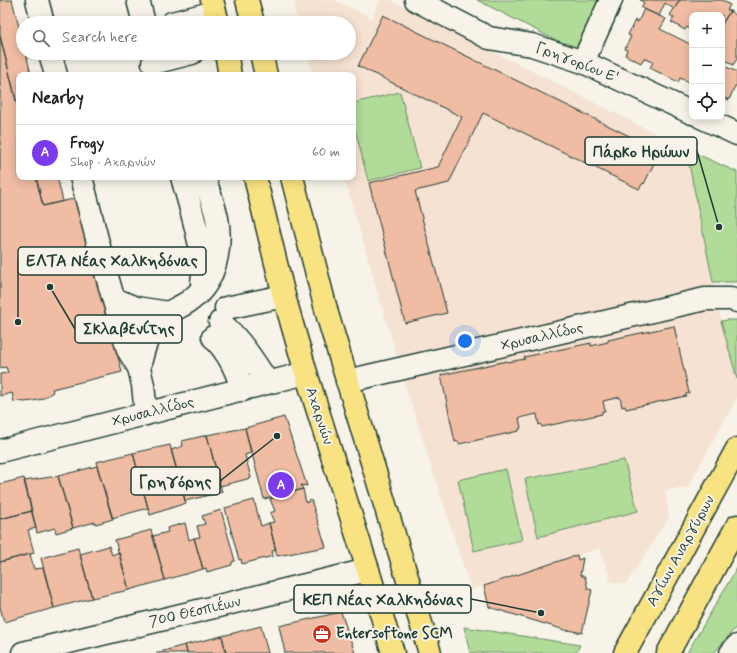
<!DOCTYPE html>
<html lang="en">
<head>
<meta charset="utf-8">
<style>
  :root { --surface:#fff; --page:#f2f2f2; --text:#222; --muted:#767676; --line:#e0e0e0; --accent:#7c3aed }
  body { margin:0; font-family:Mynerve,sans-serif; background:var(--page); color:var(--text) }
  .controls { position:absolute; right:12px; top:12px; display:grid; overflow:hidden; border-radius:8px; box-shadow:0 2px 10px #0003 }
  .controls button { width:36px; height:36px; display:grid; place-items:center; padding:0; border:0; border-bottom:1px solid var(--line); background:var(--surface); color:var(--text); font:20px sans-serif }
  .you { position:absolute; left:465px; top:341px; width:14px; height:14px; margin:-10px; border:3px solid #fff; border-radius:50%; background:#1a73e8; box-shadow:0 0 0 6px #1a73e833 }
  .badge { display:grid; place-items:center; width:26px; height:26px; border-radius:50%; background:var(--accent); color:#fff; font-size:13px; font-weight:700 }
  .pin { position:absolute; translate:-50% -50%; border:2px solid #fff; box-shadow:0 1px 4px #0006 }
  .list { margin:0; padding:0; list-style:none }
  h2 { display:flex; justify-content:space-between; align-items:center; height:52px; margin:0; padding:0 16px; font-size:17px }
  h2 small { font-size:13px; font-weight:400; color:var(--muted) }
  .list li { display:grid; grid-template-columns:26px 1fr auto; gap:12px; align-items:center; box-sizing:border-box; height:56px; padding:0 16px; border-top:1px solid var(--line) }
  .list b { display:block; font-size:15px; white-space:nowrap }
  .list p { margin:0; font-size:13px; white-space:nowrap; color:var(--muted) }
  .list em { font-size:13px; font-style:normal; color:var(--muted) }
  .icon { flex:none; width:22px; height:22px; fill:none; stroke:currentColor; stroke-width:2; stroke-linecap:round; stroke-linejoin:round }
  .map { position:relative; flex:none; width:737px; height:653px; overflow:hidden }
  .search { position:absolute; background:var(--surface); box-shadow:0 2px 10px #0003; left:16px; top:16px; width:340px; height:44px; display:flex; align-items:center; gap:10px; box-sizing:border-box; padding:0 14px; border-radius:22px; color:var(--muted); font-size:15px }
  .panel { position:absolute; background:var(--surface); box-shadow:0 2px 10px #0003; left:16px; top:72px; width:340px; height:108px; border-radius:8px }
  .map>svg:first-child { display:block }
  .built { fill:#f5e2d3 }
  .green { fill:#b0db98; stroke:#688c66 }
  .building { fill:#f0bca3; stroke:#1f3d34 }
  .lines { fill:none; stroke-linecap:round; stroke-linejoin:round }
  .minor-casing { stroke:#1f3d34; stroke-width:25 }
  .major-casing { stroke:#1f3d34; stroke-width:25 }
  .minor { stroke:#f7f3e8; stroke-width:22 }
  .major { stroke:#f8e281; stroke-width:22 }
  .labels { text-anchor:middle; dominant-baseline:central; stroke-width:4; stroke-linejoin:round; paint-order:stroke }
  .street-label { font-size:15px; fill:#1f3d34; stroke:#f7f3e8 }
  .poi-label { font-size:15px; font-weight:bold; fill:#1f3d34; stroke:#f7f3e8; text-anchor:start }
  .leader { fill:none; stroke:#1f3d34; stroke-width:1.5 }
  .callout-dot { fill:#1f3d34; stroke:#f7f3e8; stroke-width:1.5 }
  .callout { fill:#f7f3e8; stroke:#1f3d34; stroke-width:1.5 }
  .callout-label { font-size:16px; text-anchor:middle; font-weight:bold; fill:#1f3d34 }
</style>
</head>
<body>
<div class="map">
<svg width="737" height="653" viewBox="0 0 737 653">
  <rect width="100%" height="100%" fill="#f7f3e8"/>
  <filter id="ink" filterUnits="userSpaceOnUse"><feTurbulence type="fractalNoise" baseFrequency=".025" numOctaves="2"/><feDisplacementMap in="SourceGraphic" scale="8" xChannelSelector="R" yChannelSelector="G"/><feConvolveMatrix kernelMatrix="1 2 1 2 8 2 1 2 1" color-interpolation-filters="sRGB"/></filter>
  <g filter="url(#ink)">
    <path class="built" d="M297,0H334L372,18L380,0H391L686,149L719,311L737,379V398L687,488L665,490L669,517L626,584L611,582L600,548L471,590L403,378L344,177H353V75H314L307,53H349V23H299L294,8Z"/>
    <path class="green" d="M477,0H606L581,53Z
      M400,92L420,168L368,181L353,121V103Z
      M686,149L737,172V282H713Z
      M728,320H737V379L721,321Z
      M624,460L638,511L538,537L525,479Z
      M506,469L522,540L474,551L458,480Z
      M737,568V626L714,653H687Z
      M464,627L580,645L576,653H470Z"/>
    <path class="building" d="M0,0H12L23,42V53H26L31,75H19V112L0,36Z
      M640,0H680L674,9L665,3L659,16L644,9L641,7L644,3Z
      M680,0H722L730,5L727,10L730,11L722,24V15H692V30L687,27L685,30L671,22L674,18L670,15Z
      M644,9L666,19L660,29L692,45V75L689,82L680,78L678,82L650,68L653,62L644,58L641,63L625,55L627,50L625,49L631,36L628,35L635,20L638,22Z
      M730,11L737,16V59L733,65L722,58V24Z
      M383,15L660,151L644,184L643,183L639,189L483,113L449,183L415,191L447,313L405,323L369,183L438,167L462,117L358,66Z
      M0,36L19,112V177H36L43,206L77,198L122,372L52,389L53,392L42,399L33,401L24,402L19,401L14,402L12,393L0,396V374L8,373L6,367L0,368Z
      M722,65L737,72V86H735L729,100L722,97Z
      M36,177H57L63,201L43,206Z
      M674,326L689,393L686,394V396L626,409L625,406L622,407L620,397L603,401L605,411H602V414L542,427L541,424L539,425L537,414L519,418L521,428L519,429V431L459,444L458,441L455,442L441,375L507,361L508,362L525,359L524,357L591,343V346L608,342V340Z
      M284,417L307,486L301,485L303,489L264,499L245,428Z
      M245,428L251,453L245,455L251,478L220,486L207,435Z
      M207,435L222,492L185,501L171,450L183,446L182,441Z
      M170,445L186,503L150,515L133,453Z
      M133,453L148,508L112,518L96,462Z
      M97,466L113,519L96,524L95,522L73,528L58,476Z
      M58,476L73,528L56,533L55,528L37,533L24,481Z
      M24,478L32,511L0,519V484Z
      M303,489L306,503L311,500L326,547L277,556L269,523L274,522L270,513L275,511L270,499Z
      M254,500L261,526L269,523L276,550L272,551L273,556L242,564L241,559L239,560L225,508Z
      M221,510L235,561L232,562V565L207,572L206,568L203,569L194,538L200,537L197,526L205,524L202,516Z
      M32,511L36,528L28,530L34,553L0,562V519Z
      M185,523L189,540L194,538L203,569L165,580L153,536L168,532L167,528Z
      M151,530L165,580L129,590L115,540Z
      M109,546L112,555L119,552L129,590L92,598L80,554Z
      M78,548L92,598L54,608L41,558Z
      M30,554L34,569L43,568L54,608L4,622L0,607V562Z
      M577,555L578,560L583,558L580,575L585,577L588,589L592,590L582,633L569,630L568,631L489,607L484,586Z
      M341,612L355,653H285L279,626Z
      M261,626L268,653H226L222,636Z
      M222,636L226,653H187L185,645Z
      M185,645L187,653H156Z"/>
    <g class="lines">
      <defs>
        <path id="minor" d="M37,0L43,23
          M138,0L144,23
          M416,0L489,38L532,45L583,62L692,113
          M172,23L215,12
          M50,53L56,75
          M583,62L611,0
          M153,63L192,53
          M701,117L737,134
          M81,177L104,266L128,350L139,368L143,385L146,414
          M182,177C189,203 207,258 202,282
          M114,299L136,308L169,313
          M226,308L284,296
          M220,322C240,339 254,361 268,383
          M213,337C229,354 235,368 243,390
          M139,368C144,346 149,327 168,313C176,308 185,305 192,299C216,281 222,246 217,218C214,204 208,190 204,177
          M347,381L705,299H731L737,301
          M0,451L306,373
          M23,653L368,570
          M731,653L737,646"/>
        <path id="major" d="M212,0L218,23
          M247,0L253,23
          M226,53L230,75
          M261,53L266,75
          M255,177L284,296L306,373L368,570L393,653
          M292,177L328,317L430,653
          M625,653L737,449
          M668,653L737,526"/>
      </defs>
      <use href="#minor" class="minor-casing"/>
      <use href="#major" class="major-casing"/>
      <use href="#minor" class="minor"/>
      <use href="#major" class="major"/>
    </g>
  </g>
  <defs>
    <symbol id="office-disc" viewBox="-11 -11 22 22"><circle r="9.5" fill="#c8321e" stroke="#f7f3e8"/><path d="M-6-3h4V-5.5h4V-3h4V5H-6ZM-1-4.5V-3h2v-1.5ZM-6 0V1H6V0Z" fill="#fff"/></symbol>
  </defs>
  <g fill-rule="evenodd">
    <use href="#office-disc" x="311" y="623" width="22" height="22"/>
  </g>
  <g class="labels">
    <g class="street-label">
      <text transform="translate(577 63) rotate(21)">Γρηγορίου Ε'</text>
      <text transform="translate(542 337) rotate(-13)">Χρυσαλλίδος</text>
      <text transform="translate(153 412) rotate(-14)">Χρυσαλλίδος</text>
      <text transform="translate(319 416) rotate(72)">Αχαρνών</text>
      <text transform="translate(681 551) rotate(-61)">Αγίων Αναργύρων</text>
      <text transform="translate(195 612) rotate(-13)">700 Θεσπιέων</text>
    </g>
    <g class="poi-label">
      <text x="336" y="634">Entersoftone SCM</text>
    </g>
  </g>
  <path class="leader" d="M719 227L697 151M18 322L18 261M50 287L75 329M277 436L220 481M541 613L471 599"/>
  <g class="callout-dot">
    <circle cx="719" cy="227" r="4"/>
    <circle cx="18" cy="322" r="4"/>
    <circle cx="50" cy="287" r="4"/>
    <circle cx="277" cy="436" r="4"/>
    <circle cx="541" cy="613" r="4"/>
  </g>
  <g class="callout">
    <rect x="585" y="137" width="112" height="28" rx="4"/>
    <rect x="18" y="247" width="188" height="28" rx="4"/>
    <rect x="75" y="315" width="107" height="28" rx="4"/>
    <rect x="131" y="467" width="89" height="28" rx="4"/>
    <rect x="294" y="585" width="177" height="28" rx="4"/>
  </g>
  <g class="callout-label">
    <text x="641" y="157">Πάρκο Ηρώων</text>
    <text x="112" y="266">ΕΛΤΑ Νέας Χαλκηδόνας</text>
    <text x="129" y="334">Σκλαβενίτης</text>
    <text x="175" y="487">Γρηγόρης</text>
    <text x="383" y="605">ΚΕΠ Νέας Χαλκηδόνας</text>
  </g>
</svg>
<div class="controls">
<button>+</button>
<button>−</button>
<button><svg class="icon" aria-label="locate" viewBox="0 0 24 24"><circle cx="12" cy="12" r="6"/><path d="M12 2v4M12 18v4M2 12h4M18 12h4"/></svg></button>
</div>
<div class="you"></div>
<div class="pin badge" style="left:281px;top:485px">A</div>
<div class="search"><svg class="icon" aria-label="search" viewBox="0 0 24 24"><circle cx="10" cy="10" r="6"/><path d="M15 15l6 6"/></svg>Search here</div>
<section class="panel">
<h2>Nearby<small></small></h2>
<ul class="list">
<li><span class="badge">A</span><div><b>Frogy</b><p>Shop · Αχαρνών</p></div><em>60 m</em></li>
</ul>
</section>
</div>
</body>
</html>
